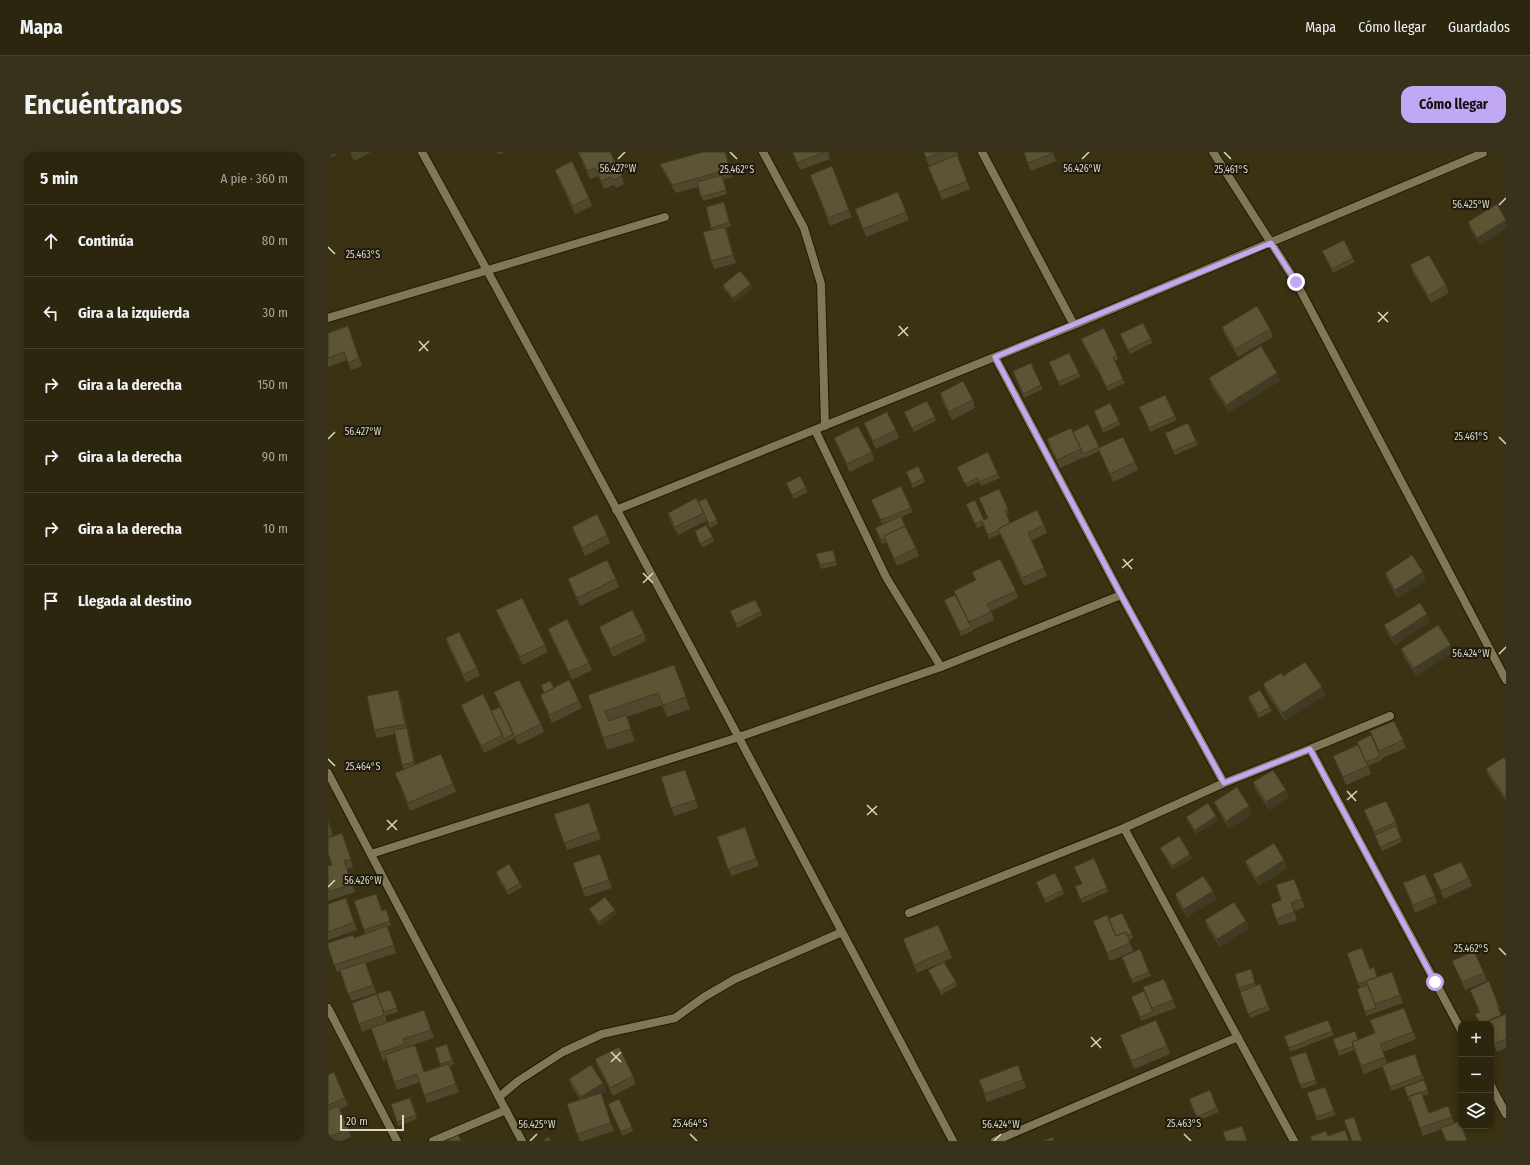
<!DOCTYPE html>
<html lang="es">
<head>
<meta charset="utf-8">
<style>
  :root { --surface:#2c260e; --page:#38321c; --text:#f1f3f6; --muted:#a6a59e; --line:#48432e; --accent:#c1a8f3 }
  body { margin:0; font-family:"Fira Sans Condensed",sans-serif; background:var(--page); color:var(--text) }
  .controls { position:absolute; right:12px; bottom:12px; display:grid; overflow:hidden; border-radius:8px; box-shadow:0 2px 6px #0003 }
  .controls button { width:36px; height:36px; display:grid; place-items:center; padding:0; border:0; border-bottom:1px solid var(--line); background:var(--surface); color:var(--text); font:20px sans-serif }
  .scale { position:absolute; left:12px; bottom:10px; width:64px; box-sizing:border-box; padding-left:4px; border:2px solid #dbd6c5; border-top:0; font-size:11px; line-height:14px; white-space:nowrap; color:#dbd6c5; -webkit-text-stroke:3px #1e1a0d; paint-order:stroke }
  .stop { position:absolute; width:12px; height:12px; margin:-9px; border:3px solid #c1a8f3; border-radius:50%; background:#fff }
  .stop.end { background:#c1a8f3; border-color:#fff; box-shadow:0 1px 4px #0008 }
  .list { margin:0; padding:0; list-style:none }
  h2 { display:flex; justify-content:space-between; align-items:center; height:52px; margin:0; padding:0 16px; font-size:17px }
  h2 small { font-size:13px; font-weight:400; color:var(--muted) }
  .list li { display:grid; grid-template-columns:26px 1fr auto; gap:12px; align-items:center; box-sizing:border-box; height:72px; padding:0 16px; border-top:1px solid var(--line) }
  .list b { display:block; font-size:15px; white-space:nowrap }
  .list em { font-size:13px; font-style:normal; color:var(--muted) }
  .icon { flex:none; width:22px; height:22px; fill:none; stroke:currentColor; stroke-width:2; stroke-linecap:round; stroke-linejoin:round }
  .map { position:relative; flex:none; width:1178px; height:989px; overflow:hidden; border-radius:12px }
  header { display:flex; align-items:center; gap:24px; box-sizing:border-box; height:56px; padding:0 20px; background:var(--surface); border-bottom:1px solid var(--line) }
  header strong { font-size:19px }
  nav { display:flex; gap:22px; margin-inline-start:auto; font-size:14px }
  .intro { display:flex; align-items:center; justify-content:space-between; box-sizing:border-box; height:96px; padding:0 24px }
  h1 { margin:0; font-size:28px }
  .button { padding:10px 18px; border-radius:12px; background:var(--accent); color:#111; font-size:14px; font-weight:700 }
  main { display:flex; gap:24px; padding:0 24px }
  aside { flex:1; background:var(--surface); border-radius:12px; box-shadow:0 2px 6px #0003 }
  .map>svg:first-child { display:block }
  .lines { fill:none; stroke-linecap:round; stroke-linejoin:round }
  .service-casing { stroke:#221900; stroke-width:10 }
  .minor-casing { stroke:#221900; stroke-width:10 }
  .service { stroke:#807756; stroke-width:8 }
  .minor { stroke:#807756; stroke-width:8 }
  .wall { fill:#50482e }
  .shaded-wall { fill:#413b25 }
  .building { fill:#5d5435; stroke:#413b25 }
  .route { stroke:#c1a8f3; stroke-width:5 }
  .ticks { fill:none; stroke:#dbd6c5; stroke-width:1.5 }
  .ticks-label { font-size:10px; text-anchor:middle; fill:#dbd6c5; stroke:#1e1a0d; stroke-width:4; stroke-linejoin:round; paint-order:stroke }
</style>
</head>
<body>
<header>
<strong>Mapa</strong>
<nav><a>Mapa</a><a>Cómo llegar</a><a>Guardados</a></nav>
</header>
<div class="intro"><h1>Encuéntranos</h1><a class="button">Cómo llegar</a></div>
<main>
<aside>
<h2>5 min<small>A pie · 360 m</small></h2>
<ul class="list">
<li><svg class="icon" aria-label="ahead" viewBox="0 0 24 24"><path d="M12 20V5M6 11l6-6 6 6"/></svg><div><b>Continúa</b></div><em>80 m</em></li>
<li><svg class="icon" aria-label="left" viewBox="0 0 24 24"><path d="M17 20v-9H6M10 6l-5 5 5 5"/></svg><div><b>Gira a la izquierda</b></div><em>30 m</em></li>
<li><svg class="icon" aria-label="right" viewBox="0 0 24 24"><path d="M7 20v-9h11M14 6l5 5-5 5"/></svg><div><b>Gira a la derecha</b></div><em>150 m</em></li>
<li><svg class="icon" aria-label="right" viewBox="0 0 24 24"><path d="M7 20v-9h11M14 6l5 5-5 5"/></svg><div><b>Gira a la derecha</b></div><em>90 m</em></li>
<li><svg class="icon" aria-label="right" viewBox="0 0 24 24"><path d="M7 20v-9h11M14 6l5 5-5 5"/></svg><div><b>Gira a la derecha</b></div><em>10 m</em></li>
<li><svg class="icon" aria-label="arrive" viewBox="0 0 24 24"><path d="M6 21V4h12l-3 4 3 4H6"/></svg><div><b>Llegada al destino</b></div></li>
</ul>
</aside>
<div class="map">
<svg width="1178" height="989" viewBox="0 0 1178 989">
  <rect width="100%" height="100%" fill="#3b3213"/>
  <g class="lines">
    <defs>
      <path id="service" d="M487,278L558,425L613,515
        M171,945L190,929L235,900L274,882L347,866L376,845L407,827L514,780"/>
      <path id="minor" d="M94,0C275,328 450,659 625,989
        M435,0L476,76L493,132L497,274
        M654,0L746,173
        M885,0L968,130L1178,528
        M0,166L337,65
        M667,205L793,443L896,631
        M288,358L746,173L1155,1
        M982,597L1133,878
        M0,621L194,989
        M796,676L966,989
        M43,702L411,585L613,515L793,443
        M581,761L796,676L896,631L982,597L1062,564
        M0,856L69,989
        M1163,934L1178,962
        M105,989L178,958
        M667,989L910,885"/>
    </defs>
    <use href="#service" class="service-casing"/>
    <use href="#minor" class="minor-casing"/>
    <use href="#service" class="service"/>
    <use href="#minor" class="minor"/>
  </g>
  <path class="wall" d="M0,0H9L7,1L8,3L3,6Z
    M22,0H43L26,9Z
    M169,0H176L170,3Z
    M250,0L294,24L296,32L288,36L286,33L276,37L270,24L262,27L253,7Z
    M398,0L405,25L395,27L399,42L375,49L370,35L348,41L335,19L332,12Z
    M464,0H500L502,7L472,18Z
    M595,0H629L630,3L601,14Z
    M695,0H725L728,9L703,19Z
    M629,3L642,37L614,48L600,15Z
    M227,18L261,46L264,54L247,62L230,26Z
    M485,30L521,58L524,65L502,74Z
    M570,40L581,68L538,85L527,57Z
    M396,50L403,74L398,76L400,82L408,111L386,117L383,109L384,78L383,76Z
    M1169,52L1152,93L1143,78L1140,70Z
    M994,99L1025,106L1027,110L1005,121Z
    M1082,113L1118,133L1121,141L1103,151L1085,121Z
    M423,132L424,136L407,150L396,137L395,133Z
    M20,174L34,214L23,218L19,208L0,215V181Z
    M894,175L942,177L945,185L910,205L897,183Z
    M792,182L823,187L824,191L802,202Z
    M753,187L789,203L790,207L786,209L797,231L780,239L769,217H768Z
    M721,210L751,221L752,225L732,234Z
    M685,219L713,233L715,237L696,246Z
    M949,221L952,229L901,260L884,234L881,226Z
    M612,241L645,248L647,256L624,268L614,249Z
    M811,255L847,264L849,268L822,280Z
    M766,259L791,269L792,273L775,281Z
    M576,260L607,265L608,269L586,280Z
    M536,271L568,278L571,286L548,297L539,279Z
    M760,272L771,296L807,310L810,318L785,330L771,299L757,306L755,303L756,305L732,316L721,295L719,287L745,280Z
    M837,281L868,289L870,293L847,303Z
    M506,286L544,300L546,308L522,320L509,294Z
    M629,315L670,322L672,326L653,334L651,330L639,335Z
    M578,320L596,326L597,330L585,336Z
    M458,331L478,336L480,340L466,347Z
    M651,346L680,357L681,361L679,362L682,371L716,373L719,381L704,388L716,416L719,424L696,434L672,382L661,387L655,373L649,376L638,352L656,368L660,366Z
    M543,348L583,356L585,360L573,365L588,396L591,404L569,414L558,390L554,392L547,376L563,369L554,372Z
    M370,350L389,368L390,372L382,376L378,369L350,383L342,369L340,361Z
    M244,375L279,383L282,391L257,404L247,383Z
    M367,379L385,385L386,389L374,396Z
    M505,398L509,413L493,417L488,402Z
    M644,420L688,439L690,446L663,459L666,468L644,478V479L633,484L616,448L627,443L626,439L648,429Z
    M1057,421L1098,428L1070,446L1060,429Z
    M240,427H288L291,435L252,454L243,435Z
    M168,458L217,493L220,500L195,513L171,466Z
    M402,459H433L434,463L409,476Z
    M1102,470L1067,493L1059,481L1056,473Z
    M271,475L316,481L318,489L285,505L274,482Z
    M220,477L261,511L264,518L244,528L223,485Z
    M118,486L149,516L152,524L138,530L120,494Z
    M1073,497L1125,500L1089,524L1076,505Z
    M346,513L362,557L339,565L334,553L298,565L307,589L279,598L260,543Z
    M955,524L997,543L957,569L938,540L935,532Z
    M213,533L251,549L254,556L224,571L215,551L212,543L216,541Z
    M166,540L213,572L216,580L190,593L186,585L187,586L156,601L136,561L133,553L163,559L172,555Z
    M920,545L942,555L944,559L931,566L921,549Z
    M73,546L87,612L125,632L128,640L82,659L67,621L79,616L75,617L74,613L67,582L49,586L46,578Z
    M1075,588L1078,596L1054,606V608L1040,614L1043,622L1018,633L1005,604Z
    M1178,609V649L1161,625L1158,617Z
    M357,618L370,656L346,664L343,656Z
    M925,630L961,645L941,658L928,638Z
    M886,650L921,654L924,662L901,677L889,657Z
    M261,651L273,687L239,698L226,662Z
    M1036,658L1068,670L1070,678L1074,690L1054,699Z
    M888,664L890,668L868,682L860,669L858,665Z
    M0,668L5,683L0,685Z
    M417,675L431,714L403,724L389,685Z
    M14,681L25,715L19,717L27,740L0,749V714L4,713Z
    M832,696L862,702L864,706L845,718L834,700Z
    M272,702L284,736L257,745L254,737Z
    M766,706L780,740L754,751L747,734L753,732Z
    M956,708L959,716L931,734L920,717L917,709Z
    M168,720L192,731L194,735L180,743L169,724Z
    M1105,722L1141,726L1144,734L1116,747Z
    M966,727L977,755L966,759L969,768L951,774L943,752L953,748Z
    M708,730L735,738L736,742L718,751Z
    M1075,731L1107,744L1109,751L1087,761Z
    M847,742L888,747L859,765L850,750Z
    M18,746L29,778L0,788V752Z
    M26,749L59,761L63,773L59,775L68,801L38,811L48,841L23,849L12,819L9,820L0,795L37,782Z
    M261,757L287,758L288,762L272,774L263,761Z
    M780,767L804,782L805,786L801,788L805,799L782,809L765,769Z
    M877,768L918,769L921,776L892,795L880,776Z
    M575,787L621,798L624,806L589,821Z
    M1019,801L1042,817L1049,825L1064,820L1075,851L1038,864L1029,837L1032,836Z
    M795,809L821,820L823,824L805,831Z
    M1124,809L1156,821L1159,829L1137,838Z
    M600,818L628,830L629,834L613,843L602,822Z
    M924,821L928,834L932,832L942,858L922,866L912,840V839L911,836Z
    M62,838L70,860L57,864L59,870L96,858L106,886L78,895V896L96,920L113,914L107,896L119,892L126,912L121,914L131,940L99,951L92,930L69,938L59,908L55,909L43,876L34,880L24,851Z
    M1142,838L1170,852L1172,856L1170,857L1173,864L1178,862V896L1169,900L1163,886V872H1152L1151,860Z
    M816,839L845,848L848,856L813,869L805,849Z
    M1076,856L1088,887L1055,900L1059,911L1087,902L1096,927L1063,939L1054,915L1036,922L1026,898L1011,904L1005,887L1030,888L1047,881Z
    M1000,868L1006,883L962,900L956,884Z
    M792,883L839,894L842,902L806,917Z
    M978,900L989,932L974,937L962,905Z
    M267,907L305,924L308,932L285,944L270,915Z
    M690,913L698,936L659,950L651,928Z
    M0,923L17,946L20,954L12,957L23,985L13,989H0Z
    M241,927L275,931L278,939L273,942L286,979L255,989H252L239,952L252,947L244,935Z
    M1096,928L1101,942L1095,944L1101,961L1120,954L1126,971L1114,977L1095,984L1083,948L1081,949L1076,935Z
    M997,935L1008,963L989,969L979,941Z
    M82,946L89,967L70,974L63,952Z
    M862,951L889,956L891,960L870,969Z
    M280,952L304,975L305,979L294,984Z"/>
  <path class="shaded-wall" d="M397,0H398L405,25L402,17Z
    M1178,68V77L1152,93L1149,86Z
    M397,75L400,82L408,111L405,103Z
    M423,132L424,136L407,150L405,146Z
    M949,221L952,229L901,260L898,253Z
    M1095,420L1098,428L1070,446L1067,438Z
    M1099,462L1102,470L1067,493L1064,485Z
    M1123,493L1125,500L1089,524L1086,516Z
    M994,535L997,543L957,569L954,561Z
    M70,538L73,546L88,614L77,572Z
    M958,638L961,645L941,658L938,650Z
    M921,654L924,662L901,677L898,669Z
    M888,664L890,668L868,682L867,678Z
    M862,702L864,706L845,718L844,714Z
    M956,708L959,716L931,734L928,726Z
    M885,739L888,747L859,765L856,757Z
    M287,758L288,762L272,774L271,770Z
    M918,769L921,776L892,795L889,787Z
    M275,931L278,939L273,942L286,979L273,942L256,953L253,945Z"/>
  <path class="building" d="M250,0H282L294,24L285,28L283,25L273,29L267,16L260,19Z
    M375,0H397L402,17L345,33L332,12Z
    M465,0H496L469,11Z
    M596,0H614L598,6Z
    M696,0H725V1L700,11Z
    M629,3L639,29L611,40L600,15Z
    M244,9L261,46L245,54L227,18Z
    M504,14L521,58L500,66L482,23Z
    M394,23L398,38L373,45L369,30Z
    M570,40L578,60L535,77L527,57Z
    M396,50L401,70L383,76L378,55Z
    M1169,52L1178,68L1149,86L1140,70Z
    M397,75L405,103L383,109L375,80Z
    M1016,88L1025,106L1004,117L994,99Z
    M1101,103L1118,133L1100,144L1082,113Z
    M412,119L423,132L405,146L395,133Z
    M929,154L942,177L907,197L894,175Z
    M815,171L823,187L800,198L792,182Z
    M20,174L31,206L20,211L16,200L0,206V181Z
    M776,176L789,203L785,205L795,227L778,235L768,213H767L753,187Z
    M933,194L949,221L898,253L881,226Z
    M741,201L751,221L730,230L721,210Z
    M703,211L713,233L695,242L685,219Z
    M635,229L645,248L621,260L612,241Z
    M837,243L847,264L821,276L811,255Z
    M599,249L607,265L584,276L576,260Z
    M782,251L791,269L774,277L766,259Z
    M559,260L568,278L545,289L536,271Z
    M860,271L868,289L845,299L837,281Z
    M760,272L771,295L755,302L745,280Z
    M530,274L544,300L519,312L506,286Z
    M743,276L753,297L729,308L719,287Z
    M795,285L807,310L782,322L770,296Z
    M660,300L670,322L651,330L650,326L637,332L629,315Z
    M590,314L596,326L584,332L578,320Z
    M472,324L478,336L464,343L458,331Z
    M573,334L583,356L553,368L543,348Z
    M671,337L680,357L677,358L682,371L670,377L671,378L660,383L654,369L647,372L638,352L647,348L656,368L660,366L651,346Z
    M368,346L376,361L347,375L340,361Z
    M378,346L389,368L381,372L376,361L370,350Z
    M709,358L716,373L700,381L716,416L694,426L670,377Z
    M269,362L279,383L254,396L244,375Z
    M573,364L578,376L577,374L556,384L557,386L553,388L547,376Z
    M378,373L385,385L372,392L367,379Z
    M577,374L588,396L566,407L556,384Z
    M505,398L508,409L492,413L488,402Z
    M1084,403L1095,420L1067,438L1057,421Z
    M672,407L688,439L659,452L663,460L641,470L626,439L648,428L644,420Z
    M279,408L288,427L249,446L240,427Z
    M627,443L643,475L632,480L616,448Z
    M194,446L217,493L192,505L168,458Z
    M427,448L433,459L408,472L402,459Z
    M1092,451L1099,462L1064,485L1056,473Z
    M304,458L316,481L282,497L271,475Z
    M239,467L261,511L241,520L220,477Z
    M1110,473L1123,493L1086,516L1073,497Z
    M131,480L149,516L135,523L118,486Z
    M977,510L994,535L954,561L935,532L953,521L955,524Z
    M346,513L358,545L335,553L330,541L277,559L281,569L298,563L303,577L275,586L260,543Z
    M191,528L213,572L187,585L166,540Z
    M241,528L251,549L222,563L212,543Z
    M222,529L226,536L216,541L213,533Z
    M70,538L77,572L46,578L39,544Z
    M932,538L942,555L930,562L920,545Z
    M155,542L175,583L153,594L133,553Z
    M172,555L185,582L176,587L163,559Z
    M1066,569L1075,588L1051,599L1042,579Z
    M79,576L86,610L74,613L66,578Z
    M1043,583L1052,604L1038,610L1029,590Z
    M1030,593L1040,614L1015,625L1005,604Z
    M113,602L125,632L80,651L67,621Z
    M1176,605L1178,609V644L1177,645L1158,617Z
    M357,618L368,648L343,656L333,625Z
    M945,618L958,638L938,650L925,630Z
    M909,635L921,654L898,669L886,650Z
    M1058,649L1068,670L1046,680L1036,658Z
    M261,651L270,679L236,691L226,662Z
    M880,651L888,664L867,678L858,665Z
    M0,668L2,675L0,676Z
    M1068,674L1073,686L1052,695L1047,683Z
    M417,675L428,707L400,717L389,685Z
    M14,681L23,707L16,709L24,732L0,740V714L4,713L0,701V686Z
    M851,684L862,702L844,714L832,696Z
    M946,691L956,708L928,726L917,709Z
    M272,702L281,728L254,737L245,711Z
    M766,706L779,736L752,747L747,734L754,732L746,715Z
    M1133,710L1141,726L1113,739L1105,722Z
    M181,712L192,731L179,739L168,720Z
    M727,721L735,738L716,747L708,730Z
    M1097,722L1107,744L1085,753L1075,731Z
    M875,724L885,739L856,757L847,742Z
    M966,727L974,747L963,751L966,760L948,767L943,752L953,748L948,733Z
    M48,742L54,759L58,757L62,769L36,778L26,749Z
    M277,745L287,758L271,770L261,757Z
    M18,746L26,770L0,780V752Z
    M906,750L918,769L889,787L877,768Z
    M794,761L804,782L799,784L798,780L788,784L780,767Z
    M779,763L788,784L798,780L802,791L779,801L765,769Z
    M610,773L621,798L586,813L575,787Z
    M59,774L66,793L6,813L0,795V791L25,783L26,786Z
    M1034,796L1042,817L1046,815L1049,825L1030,832L1019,801Z
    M812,797L821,820L803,827L794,805Z
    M1146,799L1156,821L1134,830L1124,809Z
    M37,810L45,833L20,842L12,818Z
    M616,810L628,830L612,839L600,818Z
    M923,817L927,831L911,836L907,822Z
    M1064,820L1072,843L1047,852L1038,829Z
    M836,827L845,848L824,856L815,835Z
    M1161,829L1170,852L1169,853L1173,863L1152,872L1147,862L1152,860L1142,838Z
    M932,832L940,854L920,862L912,840Z
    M1040,833L1048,856L1037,860L1029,837Z
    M62,838L69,856L56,860L49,842Z
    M816,839L825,860L812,865L803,845Z
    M49,842L56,863L31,872L24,851Z
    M1076,856L1085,880L1052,892L1057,905L1033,914L1024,890L1047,881L1042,868Z
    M96,858L103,878L75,887L77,892L52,901L43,876Z
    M1178,862V887L1166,892L1163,884V872H1157V871Z
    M828,868L839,894L803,909L792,883Z
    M1000,868L1004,879L961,896L956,884Z
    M1027,879L1030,888L1024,890L1025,894L1010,900L1005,887Z
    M119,892L124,909L112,912L107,896Z
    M87,893L96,920L121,912L128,932L96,943L89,922L66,930L57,903Z
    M291,895L305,924L282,936L267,907Z
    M978,900L988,928L972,933L962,905Z
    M1087,902L1094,923L1062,935L1054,913Z
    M263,913L275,931L253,945L241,927Z
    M690,913L695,928L657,942L651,928Z
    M6,920L17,946L0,953V923Z
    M1096,928L1100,938L1080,945L1076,935Z
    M997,935L1006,959L988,965L979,941Z
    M882,938L889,956L869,965L861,947Z
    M1093,940L1101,961L1120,954L1124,965L1092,976L1081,944Z
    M273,941L283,971L249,982L239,952Z
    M82,946L88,963L69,970L63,952Z
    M291,947L304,975L293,980L280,952Z
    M10,954L20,977L0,985V958Z
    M1026,965L1034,989H1024L1016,968Z
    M1132,969L1133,974H1134L1139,989H1118L1113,976Z
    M914,974L919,989H898L895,980Z
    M1017,978L1021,989H984L982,985L998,979L1000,984Z
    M130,983L133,988L131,989H118Z
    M220,985L223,989H214Z
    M725,985L726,989H714Z"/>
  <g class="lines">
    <path class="route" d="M968,130L943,91L667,205L793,443L896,631L982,597L1107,830"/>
  </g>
  <path class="ticks" d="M402,0L409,7M896,0L903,7M290,7L297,0M754,7L761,0M1171,53L1178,46M0,95L7,102M1050,160L1060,170M1050,170L1060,160M571,174L580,184M570,184L580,175M91,189L100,199M91,199L101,189M1171,285L1178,292M0,287L7,280M795,407L804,417M794,416L805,407M315,421L325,431M315,431L325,421M1171,502L1178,495M0,607L7,614M1019,639L1028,649M1019,648L1029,639M539,653L549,663M539,663L549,654M59,668L69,678M59,678L69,668M0,735L7,728M1171,796L1178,803M763,885L773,896M763,895L773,886M283,900L293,910M283,910L293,900M362,982L369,989M856,982L863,989M202,989L209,982M666,989L673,982"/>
  <g class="ticks-label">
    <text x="290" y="20">56.427°W</text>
    <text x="754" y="20">56.426°W</text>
    <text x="409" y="21">25.462°S</text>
    <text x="903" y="21">25.461°S</text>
    <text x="1143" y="56">56.425°W</text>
    <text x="35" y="106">25.463°S</text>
    <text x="35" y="283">56.427°W</text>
    <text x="1143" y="288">25.461°S</text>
    <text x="1143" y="505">56.424°W</text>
    <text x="35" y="618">25.464°S</text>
    <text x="35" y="732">56.426°W</text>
    <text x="1143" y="800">25.462°S</text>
    <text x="362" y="975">25.464°S</text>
    <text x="856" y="975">25.463°S</text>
    <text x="209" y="976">56.425°W</text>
    <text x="673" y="976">56.424°W</text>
  </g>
</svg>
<div class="controls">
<button>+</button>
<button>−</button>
<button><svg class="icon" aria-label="layers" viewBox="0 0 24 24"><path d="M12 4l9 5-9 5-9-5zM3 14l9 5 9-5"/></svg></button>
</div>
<div class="scale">20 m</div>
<div class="stop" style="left:1107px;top:830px"></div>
<div class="stop end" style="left:968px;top:130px"></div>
</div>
</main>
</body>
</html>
